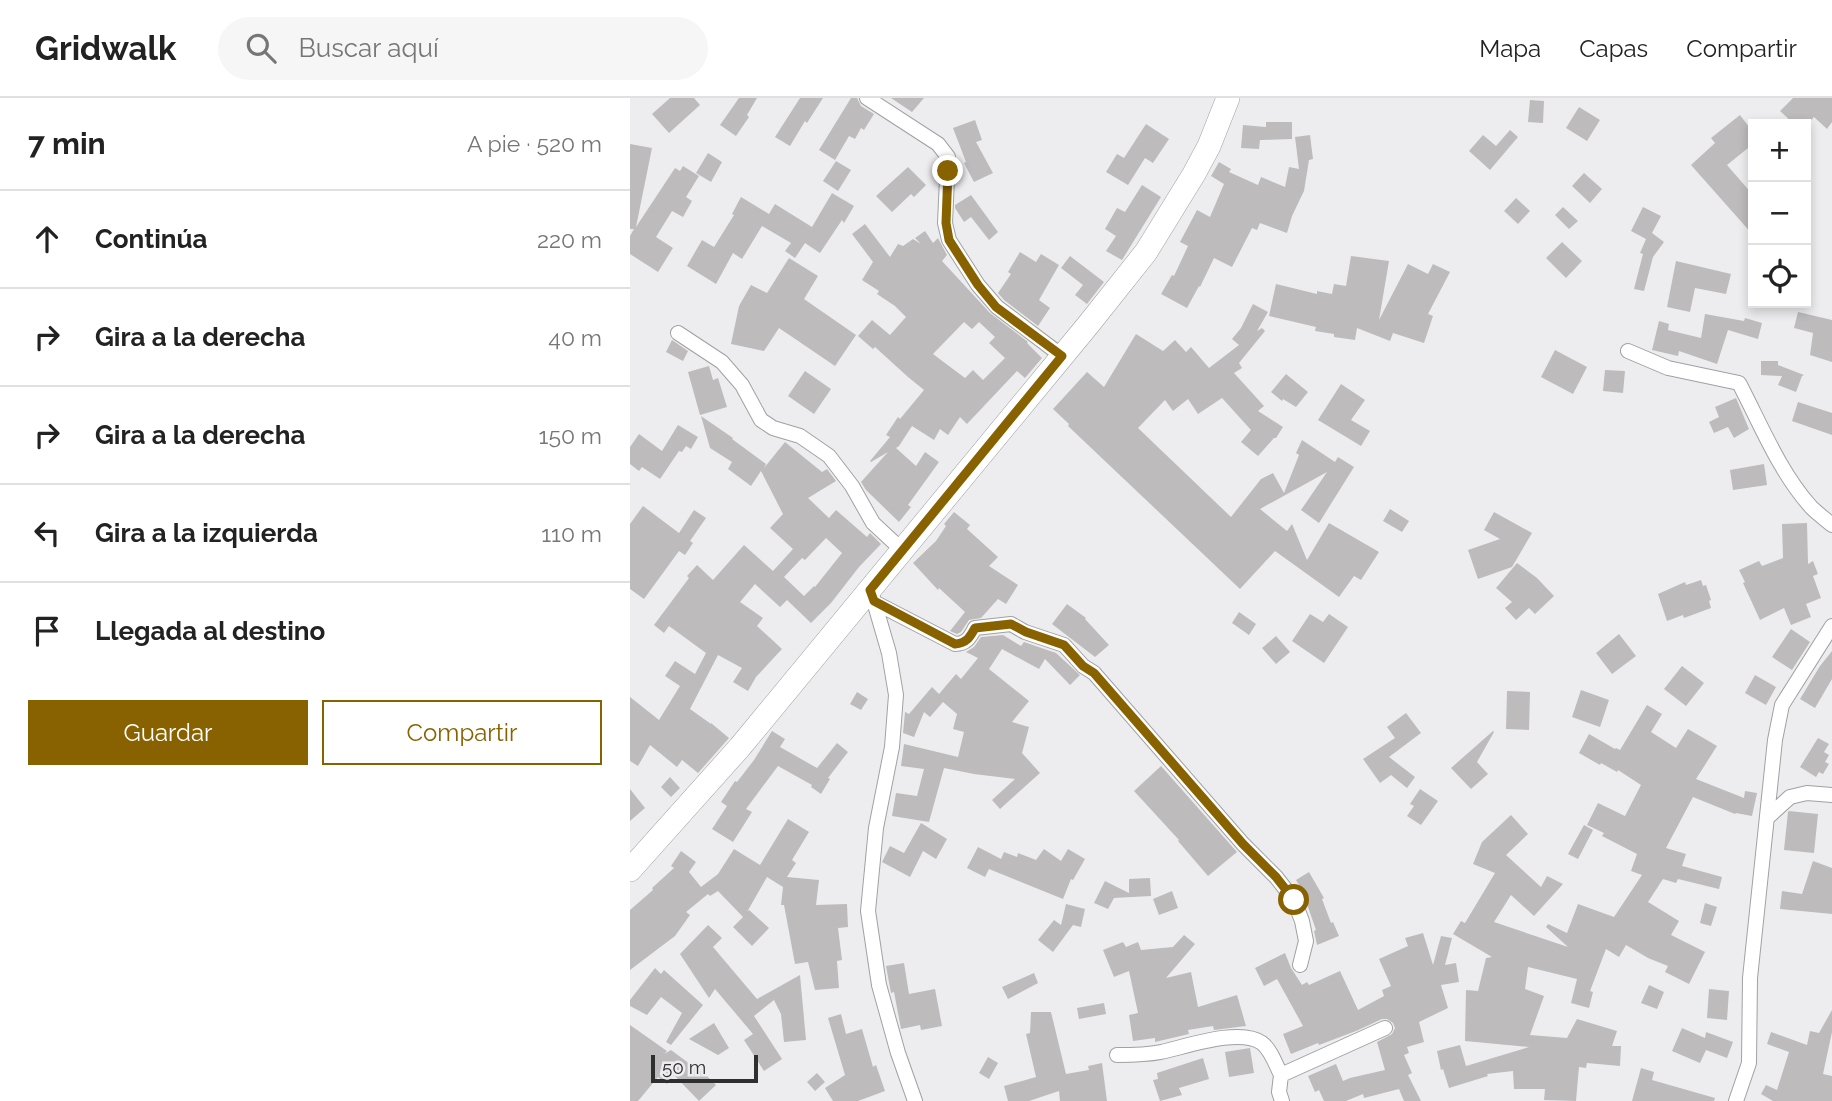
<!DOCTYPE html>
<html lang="es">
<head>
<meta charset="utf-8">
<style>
  :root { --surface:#fff; --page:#f6f6f6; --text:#222; --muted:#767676; --line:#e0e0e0; --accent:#896200 }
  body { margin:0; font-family:Raleway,sans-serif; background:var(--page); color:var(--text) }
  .controls { position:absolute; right:21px; top:21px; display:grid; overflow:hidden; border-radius:0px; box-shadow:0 4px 10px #0003 }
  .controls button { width:63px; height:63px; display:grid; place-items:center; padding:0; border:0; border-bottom:2px solid var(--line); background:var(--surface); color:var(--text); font:35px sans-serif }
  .scale { position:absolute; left:21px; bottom:18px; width:107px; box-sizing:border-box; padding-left:7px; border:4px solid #2f2f30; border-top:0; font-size:19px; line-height:24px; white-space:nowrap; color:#2f2f30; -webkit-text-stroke:5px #ededf0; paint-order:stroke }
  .stop { position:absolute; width:21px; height:21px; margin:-16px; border:5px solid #896200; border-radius:50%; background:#fff }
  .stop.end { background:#896200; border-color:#fff; box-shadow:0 2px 7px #0008 }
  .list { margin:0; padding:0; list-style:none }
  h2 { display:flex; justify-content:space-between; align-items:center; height:91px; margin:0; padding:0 28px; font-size:30px }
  h2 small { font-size:23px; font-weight:400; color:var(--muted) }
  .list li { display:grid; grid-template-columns:46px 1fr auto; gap:21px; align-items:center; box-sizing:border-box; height:98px; padding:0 28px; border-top:2px solid var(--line) }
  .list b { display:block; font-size:26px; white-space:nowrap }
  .list em { font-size:23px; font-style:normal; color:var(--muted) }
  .actions { display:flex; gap:14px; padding:21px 28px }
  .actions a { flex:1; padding:16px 0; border:2px solid var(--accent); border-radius:0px; text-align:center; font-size:24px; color:var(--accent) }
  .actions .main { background:var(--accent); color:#fff }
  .icon { flex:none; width:38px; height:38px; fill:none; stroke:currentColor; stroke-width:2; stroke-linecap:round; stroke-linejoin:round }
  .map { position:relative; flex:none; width:1202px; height:1003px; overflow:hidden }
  header { display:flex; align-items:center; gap:42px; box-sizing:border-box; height:98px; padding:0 35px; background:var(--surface); border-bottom:2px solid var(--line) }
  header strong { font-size:33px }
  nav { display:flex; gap:38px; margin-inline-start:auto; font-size:24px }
  .search { width:490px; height:63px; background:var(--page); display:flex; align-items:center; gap:18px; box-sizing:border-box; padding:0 24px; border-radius:38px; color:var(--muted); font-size:26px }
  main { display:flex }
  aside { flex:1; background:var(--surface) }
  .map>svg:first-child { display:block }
  .building { fill:#bdbbbc; fill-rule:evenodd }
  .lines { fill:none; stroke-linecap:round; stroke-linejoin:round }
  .street-casing { stroke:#a0a1a3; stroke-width:16 }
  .primary-casing { stroke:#a0a1a3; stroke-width:24 }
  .street { stroke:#fff; stroke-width:14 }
  .primary { stroke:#fff; stroke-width:23 }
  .route { stroke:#896200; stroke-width:9 }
</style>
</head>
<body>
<header>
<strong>Gridwalk</strong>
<div class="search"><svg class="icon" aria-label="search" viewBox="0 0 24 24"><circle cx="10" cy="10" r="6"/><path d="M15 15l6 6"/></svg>Buscar aquí</div>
<nav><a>Mapa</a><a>Capas</a><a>Compartir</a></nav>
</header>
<main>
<aside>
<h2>7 min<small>A pie · 520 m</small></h2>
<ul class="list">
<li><svg class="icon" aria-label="ahead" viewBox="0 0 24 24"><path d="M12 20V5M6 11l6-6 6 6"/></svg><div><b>Continúa</b></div><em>220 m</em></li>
<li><svg class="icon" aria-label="right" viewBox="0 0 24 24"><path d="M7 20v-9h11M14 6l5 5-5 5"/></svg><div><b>Gira a la derecha</b></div><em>40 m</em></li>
<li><svg class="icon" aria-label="right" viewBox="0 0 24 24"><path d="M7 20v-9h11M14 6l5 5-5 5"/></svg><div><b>Gira a la derecha</b></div><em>150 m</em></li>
<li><svg class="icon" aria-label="left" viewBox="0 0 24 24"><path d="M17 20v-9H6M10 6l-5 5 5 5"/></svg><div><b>Gira a la izquierda</b></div><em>110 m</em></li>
<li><svg class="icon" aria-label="arrive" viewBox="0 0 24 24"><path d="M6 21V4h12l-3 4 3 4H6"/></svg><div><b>Llegada al destino</b></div></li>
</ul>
<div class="actions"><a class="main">Guardar</a><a>Compartir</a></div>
</aside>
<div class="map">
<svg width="1202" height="1003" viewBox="0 0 1202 1003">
  <rect width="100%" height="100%" fill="#ededf0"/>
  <path class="building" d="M40,0H64L70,7L39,35L22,16Z
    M109,0H127L117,17L119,19L106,38L90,27Z
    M170,0H193L177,25L175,23L160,48L145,39Z
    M221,0H227L231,8L244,16L234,32L231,30L225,41L219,38L205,62L189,52Z
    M261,0H294L282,14Z
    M1163,0H1202V24L1197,31L1184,19L1177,26H1164L1150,13Z
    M900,2L914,3L913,25L898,24Z
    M949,9L970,22L957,43L936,30Z
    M1110,17L1123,34V46L1097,67L1123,97V137L1061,67L1085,45L1081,40Z
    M345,22L352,42L346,44L363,75L344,84L334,65L336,64L323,30Z
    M636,24H662V41L630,42L629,51L611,50L613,27L636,29Z
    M516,26L539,41L523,65L515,60L498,87L476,74L487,56L494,60Z
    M880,32L888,39L860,72L839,53L853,37L866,48Z
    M680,37L683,61L679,62L674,93L662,118L657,135L630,125L627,132L622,130L602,169L584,160L570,189L569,188L557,210L531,196L542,177L544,178L558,148L550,144L567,112L580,119L594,86L581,78L589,64L601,71L599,74L628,87L631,79L655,89L659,69L669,71L665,39Z
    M0,46L22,50L6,129L45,70L50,73L53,68L69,78L56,99L62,103L53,119L42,113L26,139L43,150L28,174L0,156V138L4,131H0Z
    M78,55L92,64L81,84L66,75Z
    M206,63L221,72L208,93L193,83Z
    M278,69L296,87L284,99L281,96L262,114L246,98Z
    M954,75L972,91L960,105L942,88Z
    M512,87L531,99L492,162L476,153L486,138L475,131L487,110L495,114Z
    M202,95L224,108L214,125L212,122L190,155L175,145L165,160L155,153L161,145L132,128L112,161L103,155L86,186L57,168L72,142L84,149L104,117L102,116L111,99L139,116L145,106L182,129Z
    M341,97L368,134L359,142L341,119L334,124L325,110V107Z
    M886,100L900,113L888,126L874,113Z
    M933,109L948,123L939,131L925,117Z
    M1013,109L1031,118L1022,135L1034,144L1023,159L1014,193L1004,191L1013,156L1010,155L1016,141L1001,133Z
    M235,126L260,159L268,146L273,148L283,141L291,146L285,140L295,133L303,145L308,140L317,157L312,163L360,215L398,244L397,245L412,260L395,280L387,273L337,326L330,319L318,337L310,331L304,342L282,328L269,348L266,350L286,368L295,354L309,364L278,407L281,409L269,424L236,392L231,384L258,354L241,364L240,363L260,339L256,337L268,319L270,321L294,292L278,279L245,249L243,251L228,238L242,222L260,237L276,219L265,208L247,196L249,193L232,182L243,164L222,136ZM334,224L342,231L349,224L365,239L359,245L375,260L353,282L343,272L335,280L303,256Z
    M932,144L952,163L936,180L916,160Z
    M390,154L406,164L411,156L429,167L409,202L420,210L408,228L374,202L368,195L381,176L378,174Z
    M440,158L474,184L457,206L445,197L453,187L431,170Z
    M721,158L759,163L749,222L778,166L798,176L803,166L820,174L798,216L803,218L794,245L763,235L760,243L727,230L725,242L704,239V236L685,233L686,229L639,218L646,186L687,196V193L702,196L704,186L716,188Z
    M159,160L188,178L174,201L226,237L205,268L149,230L134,253L101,246L109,208L121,187L137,195Z
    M1046,163L1101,176L1096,196L1065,190L1060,214L1037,209Z
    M623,206L638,214L627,233L632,230L635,233L609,265L612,270L604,275L634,308L628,313L653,329L646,340H644L628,358L611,344L621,332L592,300L568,316L558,301L543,313L535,302L508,330L601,419L631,381L643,375L654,395L669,357L666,355L672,342L705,364L708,359L724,369L689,425L671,412L697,374L630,411L657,433L662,426L677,462L699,425L749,454L731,482L724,478L709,499L645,453L610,491L438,328L439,326L423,311L457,274L474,289L506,236L533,253L545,242L556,254L561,249L579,270L609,247L602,241L611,230Z
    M1168,214L1202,222V264L1180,257L1183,235L1164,230Z
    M1075,216L1114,223L1115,220L1132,225L1128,241L1098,232L1087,266L1049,253L1048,258L1022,252L1029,223L1039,226L1038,232L1071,240Z
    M42,242L58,253L53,263L36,254Z
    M925,252L957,269L943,296L911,279Z
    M1131,263H1148V267L1174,277L1172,278L1166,294L1148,287L1152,278L1131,277Z
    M79,268L83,282L88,280L97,309L70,317L58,274Z
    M975,272L995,273L993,295L973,293Z
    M175,273L201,291L184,316L158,298Z
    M656,276L678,294L666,309L653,301L652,303L641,294Z
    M711,286L735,302L721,322L740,333L731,348L688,322Z
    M1106,300L1119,331L1104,340L1098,329L1084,335L1079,324L1089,319L1085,309Z
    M1168,304L1202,315V337L1162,323Z
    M71,318L103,340L102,341L136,366L134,370L155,344L192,374L197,371L206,383L178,400L199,420L206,412L237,439L240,435L251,446L229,469L201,505L181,525L157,502L150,509L125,486L110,504L133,520L127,528L152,551L126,579L118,593L103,584L112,570L88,557L60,611L81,626V625L99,640L68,675L52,662L47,669L20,647L8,668L0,663V599L29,622L50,588L35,578L45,563L65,576L76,555L39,528L34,535L24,527L59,480L57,478L67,467L83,482L114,447L143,473L163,451L140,430L153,416L131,373L121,388L98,371L102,364L80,350ZM196,440L212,455L185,489L184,488L174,498L154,479L172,460L175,462Z
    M48,327L68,339L61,351L56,348L52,354L49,353L30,381L12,369L9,373L0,366V349L9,336L32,353Z
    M1134,366L1137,387L1103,392L1100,372Z
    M13,408L49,435L64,412L76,420L60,443L63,445L55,457L49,453L14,501L0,491V426Z
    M760,411L779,423L772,434L753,423Z
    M324,414L340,427L337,431L368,459L359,468L388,487L376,506L368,501L351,520L339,522L331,534L327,536L320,533L335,514L309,490L308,492L283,465L306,443L316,428L314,426Z
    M864,414L902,435L882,469L848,481L838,452L870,441L854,432Z
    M1177,425L1178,466L1183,463L1188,476L1183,478L1191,500L1176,506L1181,519L1161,527L1154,510L1130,522L1113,485L1115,484L1109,472L1129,463L1132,468L1153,460L1152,426Z
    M887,465L907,480L924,498L905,516L899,510L886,522L875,510L882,504L866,490Z
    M1071,482L1073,488L1076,487L1081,502L1079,503L1081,510L1054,520L1053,517L1037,523L1028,496L1055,484L1056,487Z
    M437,506L456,520L455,521L479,547L465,559L422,526Z
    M609,514L626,526L619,537L602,525Z
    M680,516L693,524L699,516L718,529L694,565L662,543Z
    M1161,531L1180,544L1162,572L1142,559Z
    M989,536L1006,558L982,576L966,555Z
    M373,537L391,548L394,544L426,555L450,577L440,587L415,561L409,571L372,551L359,571L399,603L382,624L399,629L392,655L410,675L370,711L362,702L385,681L344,676L314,670L299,724L262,718L266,695L287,698L294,671L271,668L274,646L328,659L334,634L323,631L327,616L313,604L300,619L294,614L284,639L273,635L275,614L279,616L302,589L309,596L326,576L331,581L348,560L336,554L344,549L351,539Z
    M646,538L660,554L646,566L632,550Z
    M1202,553V581L1185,610L1170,601L1190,568Z
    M1052,568L1074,585L1056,608L1034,591Z
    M1125,577L1146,589L1136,607L1115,595Z
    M951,592L979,602L970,629L942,619Z
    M877,593L900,594L899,632L876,631Z
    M227,594L238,601L231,612L220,606Z
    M1017,607L1032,616L1021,634L1046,650L1058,631L1087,648L1066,681L1114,700L1115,693L1127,695L1122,718L1106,715L1105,716L1063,699L1036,750L1056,756L1052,768L1092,779L1089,791L1048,781L1046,785L1033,781L1018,804L1049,823L1041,837L1075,854L1059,886L1035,874L1038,868L1018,860L996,847L989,859L976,851L960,893L963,894L959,910L941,905L947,881L898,869L895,891L914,898L900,937L937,940L947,921L987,933L982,948H991L990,968L957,965L956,970L949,969L946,1003L914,1002L915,991H884L883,973L857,976L858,978L819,990L813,971L811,972L807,953L830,947L836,968L899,949L835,943L836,892L848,893L856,860L862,859L823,836L831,823L835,825L865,775L843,766L852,744L881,717L898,736L876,757L911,789L917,778L933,786L904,818L881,797L864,824L938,849L916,829L918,826L937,835L948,806L984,819L1012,777L1001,773L1007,756L972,738L974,735L957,727L968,705L995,718L1011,687L988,672L987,674L971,665L970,667L949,655L959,636L985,651L986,650L990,652Z
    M776,615L791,635L759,659L785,679L777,690L761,677L750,685L733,661L765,640L757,629Z
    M142,633L155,641L150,649L187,670L207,645L218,654L198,680L200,681L191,696L181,689L182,687L148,668L116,711L122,714L103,744L82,731L97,708L91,704L105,683L107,684L124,662Z
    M863,633L864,634L847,664L858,676L841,691L821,670Z
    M1188,640L1199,646L1194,654L1199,657L1195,664L1199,666L1193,676L1189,674L1186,679L1170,669Z
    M531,668L607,754L578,778L548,743L549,742L504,693Z
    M40,679L50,690L41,699L31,689Z
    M0,691L15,710L0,723Z
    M790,691L808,703L791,727L777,718L784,708L780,706Z
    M1159,713L1188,716L1184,755L1154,752L1158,714Z
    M158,721L179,734L162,762L166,765L157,779L189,782L186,807L217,806L218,829L208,830L212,862L207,863L209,890L185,892L178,864L165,866L154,807H151L153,789L137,779L117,814L119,812L139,830L122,848L103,829L113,819L88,793L80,798L78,796L56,814L60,817L45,838L0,872V812L23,792L22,790L44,770L41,768L51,753L66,764L59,774L71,789L88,776L104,751L130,767Z
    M291,725L317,741L306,761L293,753L280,779L252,764L260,748L274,755Z
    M954,727L963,732L948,761L938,756Z
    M348,749L371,761L374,754L387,759L388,755L406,762L414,751L431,763L438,751L455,761L443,782L441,781L433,801L359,771L355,779L337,770Z
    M1183,763L1202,770V816L1150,811L1152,793L1172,796Z
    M679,774L694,800L692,801L701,825L703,824L709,838L687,847L684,833L686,832L678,809L666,788L669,787L666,782Z
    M520,780L521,798L484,800L478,811L464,805L475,783L499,795V781Z
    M542,793L548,810L529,817L523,801Z
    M1075,805L1087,809L1081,828L1070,825Z
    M436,806L455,811L451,829L443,827L423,854L408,842L424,822L431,827Z
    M78,827L92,840L83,849L127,901L170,877L176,942L154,944L151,916L144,902L124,918L152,961L134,973L114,942L123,936L85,891L79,900L50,856Z
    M793,835L803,867L811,838L822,840L815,867L826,865L829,884L811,887L818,910L789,924L794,944L777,949L779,955L774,957L782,975L778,977L791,1003H774L769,991L734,1000L733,996L716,1003H694L689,992L685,994L678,978L706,966L713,983L720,980L755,972L747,944L762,936L765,930L763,925L757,921H752L726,933L689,947L688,945L661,956L653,936L673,928L647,881L634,888L625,870L655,855L661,870L672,887L677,884L679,887L710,873L728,912L754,898L752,892L761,888L749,861L778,848L775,840Z
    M554,837L565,846L536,880L561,874L568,909L607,897L616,928L584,932L583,928L558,932L559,936L525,944V940L503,943L499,917L508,915L499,873L484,879L473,852L493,844L496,849L508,844L511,852L543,849Z
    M274,865L279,896L305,891L312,928L291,932L290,927L271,931L264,894L261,895L256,868Z
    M25,870L31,876L34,872L73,907L41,947L36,944L52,915L31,899L17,917L0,908V902Z
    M404,875L408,885L378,901L372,889Z
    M1019,887L1034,894L1027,911L1011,905Z
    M1079,891L1099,893L1097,922L1077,920Z
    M474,905L476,916L449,921L447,910Z
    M1202,912V934L1193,976L1202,978V1003H1143L1131,996L1136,987L1147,992L1159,954L1137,946L1141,934L1177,947L1180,933L1189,935Z
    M401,914H421L436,976L459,972L458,968L472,965L477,1003H430L429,993L399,1003H378L374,988L406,979L396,936L400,935Z
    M211,916L216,936L232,931L243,969L246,967L255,993L228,1003H203L195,990L215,977L198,920Z
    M84,925L99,950L88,957L59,941Z
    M0,927L37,953L34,956L41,952L64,969L66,967L86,987L69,1003L44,977L37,986L28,979L8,1003H0Z
    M1052,930L1075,940L1076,934L1103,944L1097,960L1076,952L1070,965L1042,953Z
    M620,950L624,975L599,979L595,954Z
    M358,959L368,965L359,981L349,975Z
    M573,960L579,981L549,990L552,997L530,1003L523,982L528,981L527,975Z
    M1011,970L1024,974L1022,982L1085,1000L1084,1003H1002Z
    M187,975L195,984L185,993L177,984Z"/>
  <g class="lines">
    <defs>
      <path id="street" d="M237,0L308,46L318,59L315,125L319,142L348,187L367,209L432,258
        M48,235L92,264L112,287L131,322L143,330L170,338L199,358L222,388L243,425L272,452
        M998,253L1038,270L1109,285C1131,327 1149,373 1181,409C1187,415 1195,421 1202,427
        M243,500L259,555L266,597L262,649L246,730L238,813L249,887L268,955L285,1003
        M244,504L325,546C337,546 340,539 345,530L381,526L395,534L434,547L453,568L464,575L613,746L646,779L664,802L672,823L676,843L670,867
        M1138,719L1160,699L1177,695L1202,697
        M487,957C502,957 516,957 531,954C555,949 610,929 632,945C641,952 646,967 651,977
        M652,1003L649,994L651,977L755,930
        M1106,1003L1119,965L1120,880L1145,642L1152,607L1202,528"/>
      <path id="primary" d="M0,772L110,649L458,227L516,154L564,76L579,48L598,0"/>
    </defs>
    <use href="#street" class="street-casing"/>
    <use href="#primary" class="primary-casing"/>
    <use href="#street" class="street"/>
    <use href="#primary" class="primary"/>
  </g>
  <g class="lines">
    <path class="route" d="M318,73L316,125L319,142L348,187L366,209L432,258L240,492L244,503L325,546C337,545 340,539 345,530L381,526L396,534L434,547L453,568L464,575L613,746L646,779L664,802"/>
  </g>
</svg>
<div class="controls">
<button>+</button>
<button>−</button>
<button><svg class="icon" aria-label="locate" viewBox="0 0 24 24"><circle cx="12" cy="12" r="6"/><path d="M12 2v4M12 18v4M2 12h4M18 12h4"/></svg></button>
</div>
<div class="scale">50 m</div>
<div class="stop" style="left:664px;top:802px"></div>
<div class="stop end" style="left:318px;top:73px"></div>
</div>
</main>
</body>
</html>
